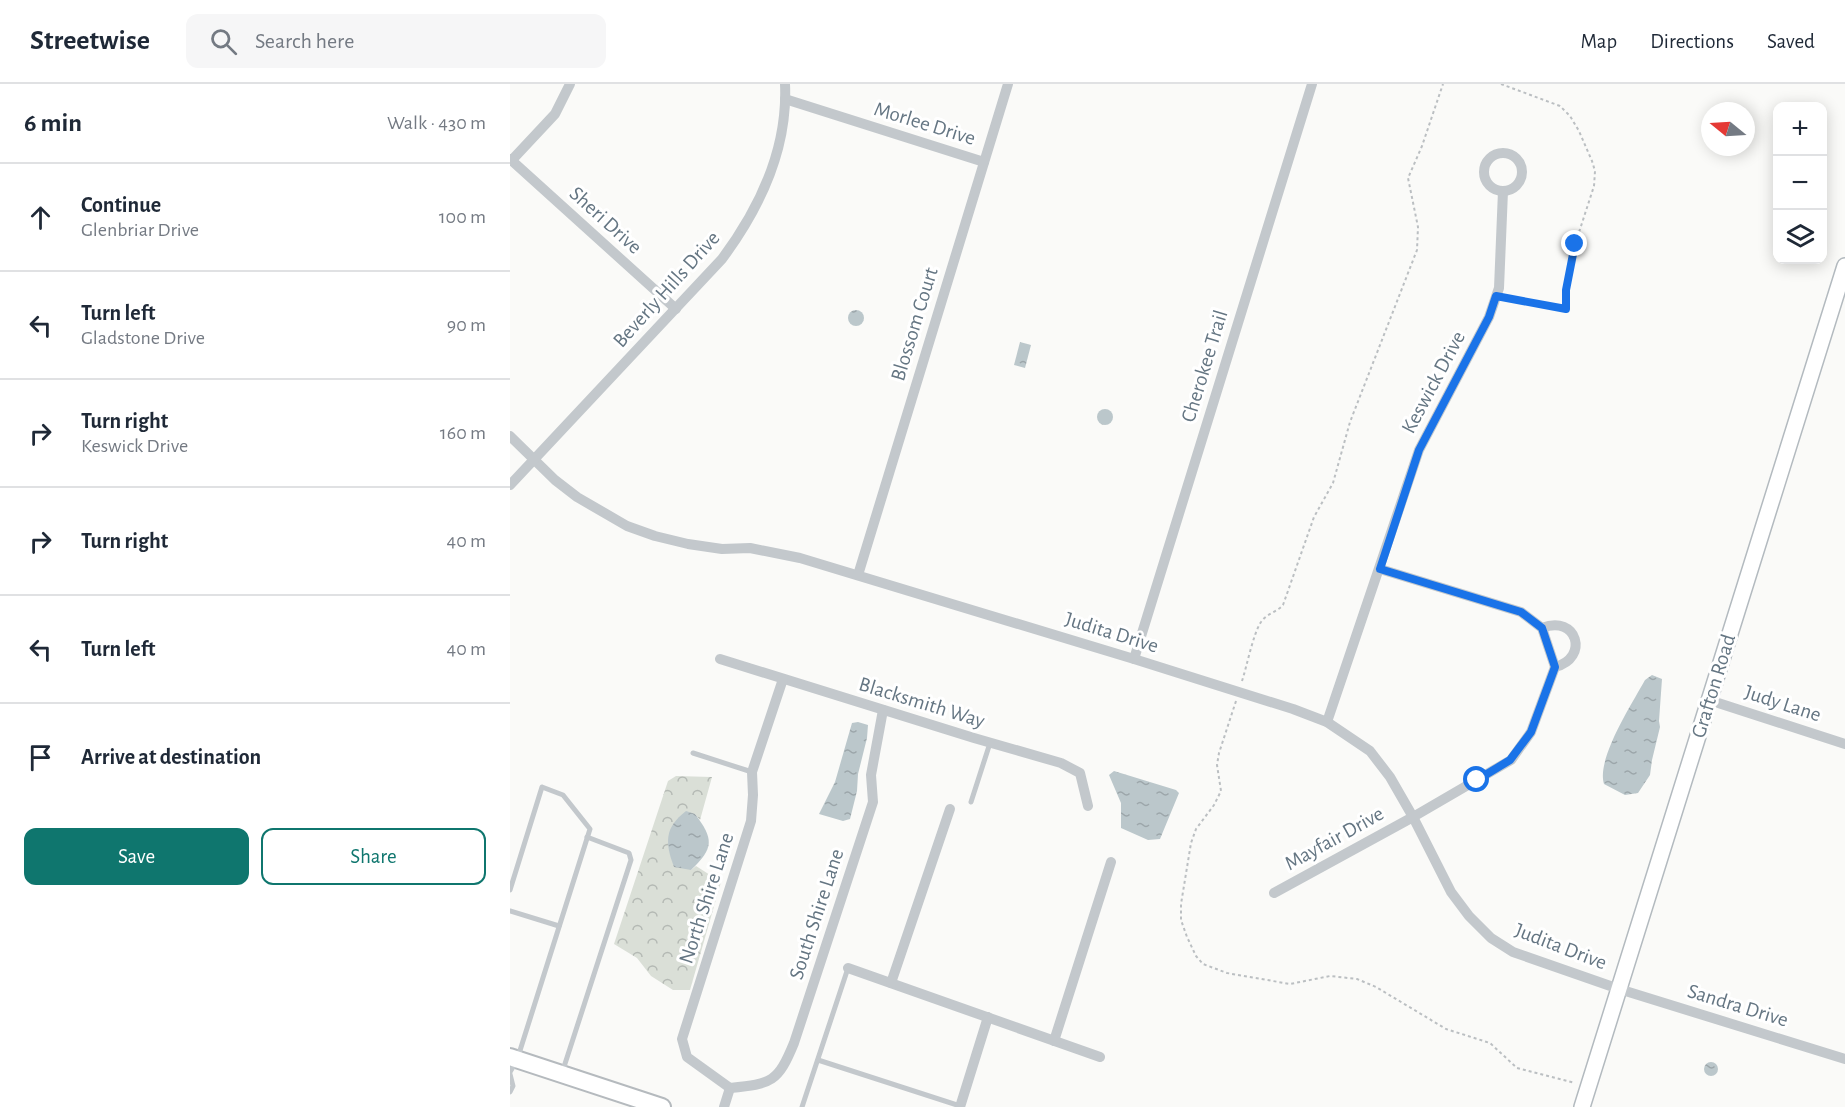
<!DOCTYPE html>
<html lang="en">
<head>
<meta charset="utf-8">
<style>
	body { margin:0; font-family:"Alegreya Sans",sans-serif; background:#f6f6f7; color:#1f2937 }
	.controls { position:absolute; right:18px; top:18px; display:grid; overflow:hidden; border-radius:12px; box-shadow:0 3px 15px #0003 }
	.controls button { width:54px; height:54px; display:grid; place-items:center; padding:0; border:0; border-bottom:2px solid #e0e1e3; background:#fff; color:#1f2937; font:30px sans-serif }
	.compass { position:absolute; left:1191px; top:18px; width:54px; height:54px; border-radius:50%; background:#fff; box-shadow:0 3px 15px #0003; rotate:288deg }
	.stop { position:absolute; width:18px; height:18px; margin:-14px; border:4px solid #1a73e8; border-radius:50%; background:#fff }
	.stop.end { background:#1a73e8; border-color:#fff; box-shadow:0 2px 6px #0008 }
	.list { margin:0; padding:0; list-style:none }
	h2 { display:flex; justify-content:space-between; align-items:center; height:78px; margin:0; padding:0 24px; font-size:26px }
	h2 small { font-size:20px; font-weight:400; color:#747a83 }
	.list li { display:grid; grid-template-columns:39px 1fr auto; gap:18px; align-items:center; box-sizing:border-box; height:108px; padding:0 24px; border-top:2px solid #e0e1e3 }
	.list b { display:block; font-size:22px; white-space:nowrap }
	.list p { margin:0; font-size:20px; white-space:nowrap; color:#747a83 }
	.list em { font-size:20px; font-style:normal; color:#747a83 }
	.actions { display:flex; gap:12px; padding:18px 24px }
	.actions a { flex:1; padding:14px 0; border:2px solid #0f766e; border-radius:12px; text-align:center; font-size:21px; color:#0f766e }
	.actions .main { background:#0f766e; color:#fff }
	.icon { flex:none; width:33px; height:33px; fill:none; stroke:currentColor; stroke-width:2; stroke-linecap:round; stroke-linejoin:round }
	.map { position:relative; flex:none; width:1335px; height:1023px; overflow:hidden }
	header { display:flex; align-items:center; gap:36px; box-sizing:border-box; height:84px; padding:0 30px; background:#fff; border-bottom:2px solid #e0e1e3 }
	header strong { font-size:28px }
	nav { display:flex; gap:33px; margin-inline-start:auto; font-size:21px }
	.search { width:420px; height:54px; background:#f6f6f7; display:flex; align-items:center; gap:15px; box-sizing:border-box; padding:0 21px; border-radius:12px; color:#747a83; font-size:22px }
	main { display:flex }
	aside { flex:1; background:#fff }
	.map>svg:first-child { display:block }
</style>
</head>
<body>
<header>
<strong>Streetwise</strong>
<div class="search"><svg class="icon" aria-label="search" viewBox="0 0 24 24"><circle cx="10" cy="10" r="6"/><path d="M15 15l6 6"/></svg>Search here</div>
<nav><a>Map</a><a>Directions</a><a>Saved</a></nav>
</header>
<main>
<aside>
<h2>6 min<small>Walk · 430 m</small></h2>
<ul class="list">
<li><svg class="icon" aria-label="ahead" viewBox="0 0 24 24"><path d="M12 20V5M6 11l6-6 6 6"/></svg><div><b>Continue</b><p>Glenbriar Drive</p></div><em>100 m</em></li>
<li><svg class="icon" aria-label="left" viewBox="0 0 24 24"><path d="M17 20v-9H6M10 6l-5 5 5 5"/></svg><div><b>Turn left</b><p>Gladstone Drive</p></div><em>90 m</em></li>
<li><svg class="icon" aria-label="right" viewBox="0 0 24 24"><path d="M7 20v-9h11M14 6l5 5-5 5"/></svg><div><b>Turn right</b><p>Keswick Drive</p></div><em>160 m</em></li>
<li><svg class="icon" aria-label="right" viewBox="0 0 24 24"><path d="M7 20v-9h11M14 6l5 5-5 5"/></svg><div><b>Turn right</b></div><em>40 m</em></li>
<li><svg class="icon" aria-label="left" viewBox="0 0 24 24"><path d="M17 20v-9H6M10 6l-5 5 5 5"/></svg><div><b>Turn left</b></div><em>40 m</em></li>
<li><svg class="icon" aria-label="arrive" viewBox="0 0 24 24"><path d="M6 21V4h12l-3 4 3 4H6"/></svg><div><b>Arrive at destination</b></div></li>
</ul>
<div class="actions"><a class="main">Save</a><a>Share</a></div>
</aside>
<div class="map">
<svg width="1335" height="1023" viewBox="0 0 1335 1023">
	<defs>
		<pattern id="forest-crowns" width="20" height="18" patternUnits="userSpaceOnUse" patternTransform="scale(1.5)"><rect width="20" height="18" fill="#dadfd7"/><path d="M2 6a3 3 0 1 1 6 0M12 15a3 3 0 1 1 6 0" fill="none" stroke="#b4b9b4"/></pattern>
		<pattern id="water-ripples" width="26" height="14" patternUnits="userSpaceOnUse" patternTransform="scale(1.5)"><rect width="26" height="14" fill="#bbc7cb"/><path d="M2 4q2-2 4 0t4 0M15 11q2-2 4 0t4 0" fill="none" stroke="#9ca6aa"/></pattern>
	</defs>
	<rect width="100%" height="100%" fill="#fafaf8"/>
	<path fill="url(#forest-crowns)" d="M 166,692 L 202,693 L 190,736 L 185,730 L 181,786 L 186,782 L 211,798 L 180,906 L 163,906 L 141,892 L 127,874 L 104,860 L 158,697 Z"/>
	<g fill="url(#water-ripples)">
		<circle cx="346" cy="234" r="8"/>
		<path d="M 510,258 L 521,261 L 515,284 L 504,281 Z"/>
		<circle cx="595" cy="333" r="8"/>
		<path d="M 1142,591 L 1152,595 L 1149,637 L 1150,643 L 1142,676 L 1140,691 L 1128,709 L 1115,711 L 1094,700 C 1086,675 1122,620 1135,596 Z"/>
		<path d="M 348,638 L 358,641 L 357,654 L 348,690 L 347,707 L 340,735 L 333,737 L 309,730 L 325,698 L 342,639 Z"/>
		<path d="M 604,687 L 666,706 L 669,709 L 650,755 L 638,756 L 611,744 L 611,719 L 599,691 Z"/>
		<path d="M 176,727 L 185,730 C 204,755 204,764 181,786 L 164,783 C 155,759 154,744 176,727 Z"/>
		<circle cx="1201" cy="985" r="7"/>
	</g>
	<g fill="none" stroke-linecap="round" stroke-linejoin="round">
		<defs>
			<path id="secondary" d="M 1072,1023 L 1335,182"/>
			<path id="primary" d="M 0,973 L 152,1023"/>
		</defs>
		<use href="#secondary" stroke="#b3babf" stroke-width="18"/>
		<use href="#primary" stroke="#b5babe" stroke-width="20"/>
		<g stroke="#bbbfc2" stroke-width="2" stroke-dasharray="3 3" stroke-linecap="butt">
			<path d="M 991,0 L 1050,22 L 1060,32 L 1069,47 L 1082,77 L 1085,87 L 1084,102 L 1061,173 L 1056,206 L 1056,225 L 998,215"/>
			<path d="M 732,597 C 737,582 743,550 751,538 C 756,530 767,528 773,521 L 804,433 L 823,399 L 840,338 L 907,166 L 908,143 L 898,94 L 912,62 L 933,0"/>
			<path d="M 726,617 L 709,669 L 707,681 L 711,707 L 704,721 L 686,745 L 681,759 L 671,820 L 671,836 L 677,853 L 686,872 L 693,880 L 717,889 L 780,900 L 820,892 L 847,895 L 866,903 L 936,945 L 980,959 L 1007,984 L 1065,999"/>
		</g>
		<g stroke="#c3c8cc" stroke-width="5">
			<path d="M 183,669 L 242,688"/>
			<path d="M 461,718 L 480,659"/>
			<path d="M 0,806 L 32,703 L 53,711 L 80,745 L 7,976 L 0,988"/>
			<path d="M 0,827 L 49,842"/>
			<path d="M 308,976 L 450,1022"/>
			<path d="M 52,989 L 121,776 L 119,769 L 77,753"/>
			<path d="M 0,990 L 3,1002 L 0,1008"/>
			<path d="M 292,1023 L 338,884"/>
		</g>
		<g stroke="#c3c8cc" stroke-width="10">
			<path d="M 275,15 L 474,78"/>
			<circle cx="993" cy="88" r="19"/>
			<path d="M 0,75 L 166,225"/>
			<path d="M 1,77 L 45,30 L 60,0"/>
			<path d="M 0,352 L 45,396 L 67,413 L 117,442 L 145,452 L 178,460 L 212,465 L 240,464 L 290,474 L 624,575 L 783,625 L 817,638 L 860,667 L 880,693 L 903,733 L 941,808 L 959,832 L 981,854 L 1003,868 L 1109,905 L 1335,975"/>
			<path d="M 0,401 L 212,175 C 250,124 278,65 275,0"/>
			<path d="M 348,491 L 498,0"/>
			<path d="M 1032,544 C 1067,530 1080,574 1045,583"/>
			<path d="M 210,575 L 464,654 L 551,679 L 570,689 L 578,722"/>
			<path d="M 624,575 L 802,0"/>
			<path d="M 1199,616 L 1335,660"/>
			<path d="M 817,638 L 909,366 L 979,233 L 989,204 L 993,107"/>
			<path d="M 764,809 L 903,733 L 1001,676 L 1021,648 L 1045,583 L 1032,544 L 1011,528 L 870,485"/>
			<path d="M 338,884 L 590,973"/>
			<path d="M 381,899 L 440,725"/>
			<path d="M 544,957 L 601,778"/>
			<path d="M 220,1004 C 262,1000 268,998 284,959 L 363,718 L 361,691 L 373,626"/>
			<path d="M 214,1023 L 220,1004 L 177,973 L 172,955 L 241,737 L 243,711 L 242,688 L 273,595"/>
			<path d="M 450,1023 L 478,933"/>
		</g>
		<use href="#secondary" stroke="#fff" stroke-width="15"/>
		<use href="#primary" stroke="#fff" stroke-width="16"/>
	</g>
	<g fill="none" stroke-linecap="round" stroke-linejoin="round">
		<path stroke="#1a73e8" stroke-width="8" d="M 967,696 L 1000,676 L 1021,648 L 1045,583 L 1032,544 L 1011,528 L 870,485 L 909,366 L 979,233 L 986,212 L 1056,225 L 1056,206 L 1065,160"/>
	</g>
	<g text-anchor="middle" stroke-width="6" stroke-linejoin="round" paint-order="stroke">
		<g font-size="21" fill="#657683" stroke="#fff">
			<text transform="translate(415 39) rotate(17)" y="7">Morlee Drive</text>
			<text transform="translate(96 136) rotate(42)" y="7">Sheri Drive</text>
			<text transform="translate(156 205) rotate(-48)" y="7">Beverly Hills Drive</text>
			<text transform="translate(404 240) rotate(-73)" y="7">Blossom Court</text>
			<text transform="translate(694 282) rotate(-73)" y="7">Cherokee Trail</text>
			<text transform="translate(923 298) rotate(-62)" y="7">Keswick Drive</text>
			<text transform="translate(602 548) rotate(17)" y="7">Judita Drive</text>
			<text transform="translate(1203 602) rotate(-73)" y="7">Grafton Road</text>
			<text transform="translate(412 618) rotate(17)" y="7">Blacksmith Way</text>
			<text transform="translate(1273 619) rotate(18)" y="7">Judy Lane</text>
			<text transform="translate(824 754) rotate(-29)" y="7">Mayfair Drive</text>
			<text transform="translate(196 814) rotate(-72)" y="7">North Shire Lane</text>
			<text transform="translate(306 830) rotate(-72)" y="7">South Shire Lane</text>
			<text transform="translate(1051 862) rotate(21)" y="7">Judita Drive</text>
			<text transform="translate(1228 921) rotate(17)" y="7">Sandra Drive</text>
		</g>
	</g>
</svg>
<div class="controls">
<button>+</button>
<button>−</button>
<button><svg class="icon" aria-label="layers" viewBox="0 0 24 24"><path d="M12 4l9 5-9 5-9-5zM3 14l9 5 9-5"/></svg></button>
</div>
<svg class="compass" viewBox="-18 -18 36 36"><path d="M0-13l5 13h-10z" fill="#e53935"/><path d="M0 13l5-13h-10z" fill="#747a83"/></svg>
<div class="stop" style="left:967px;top:696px"></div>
<div class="stop end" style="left:1065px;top:160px"></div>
</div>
</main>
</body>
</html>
